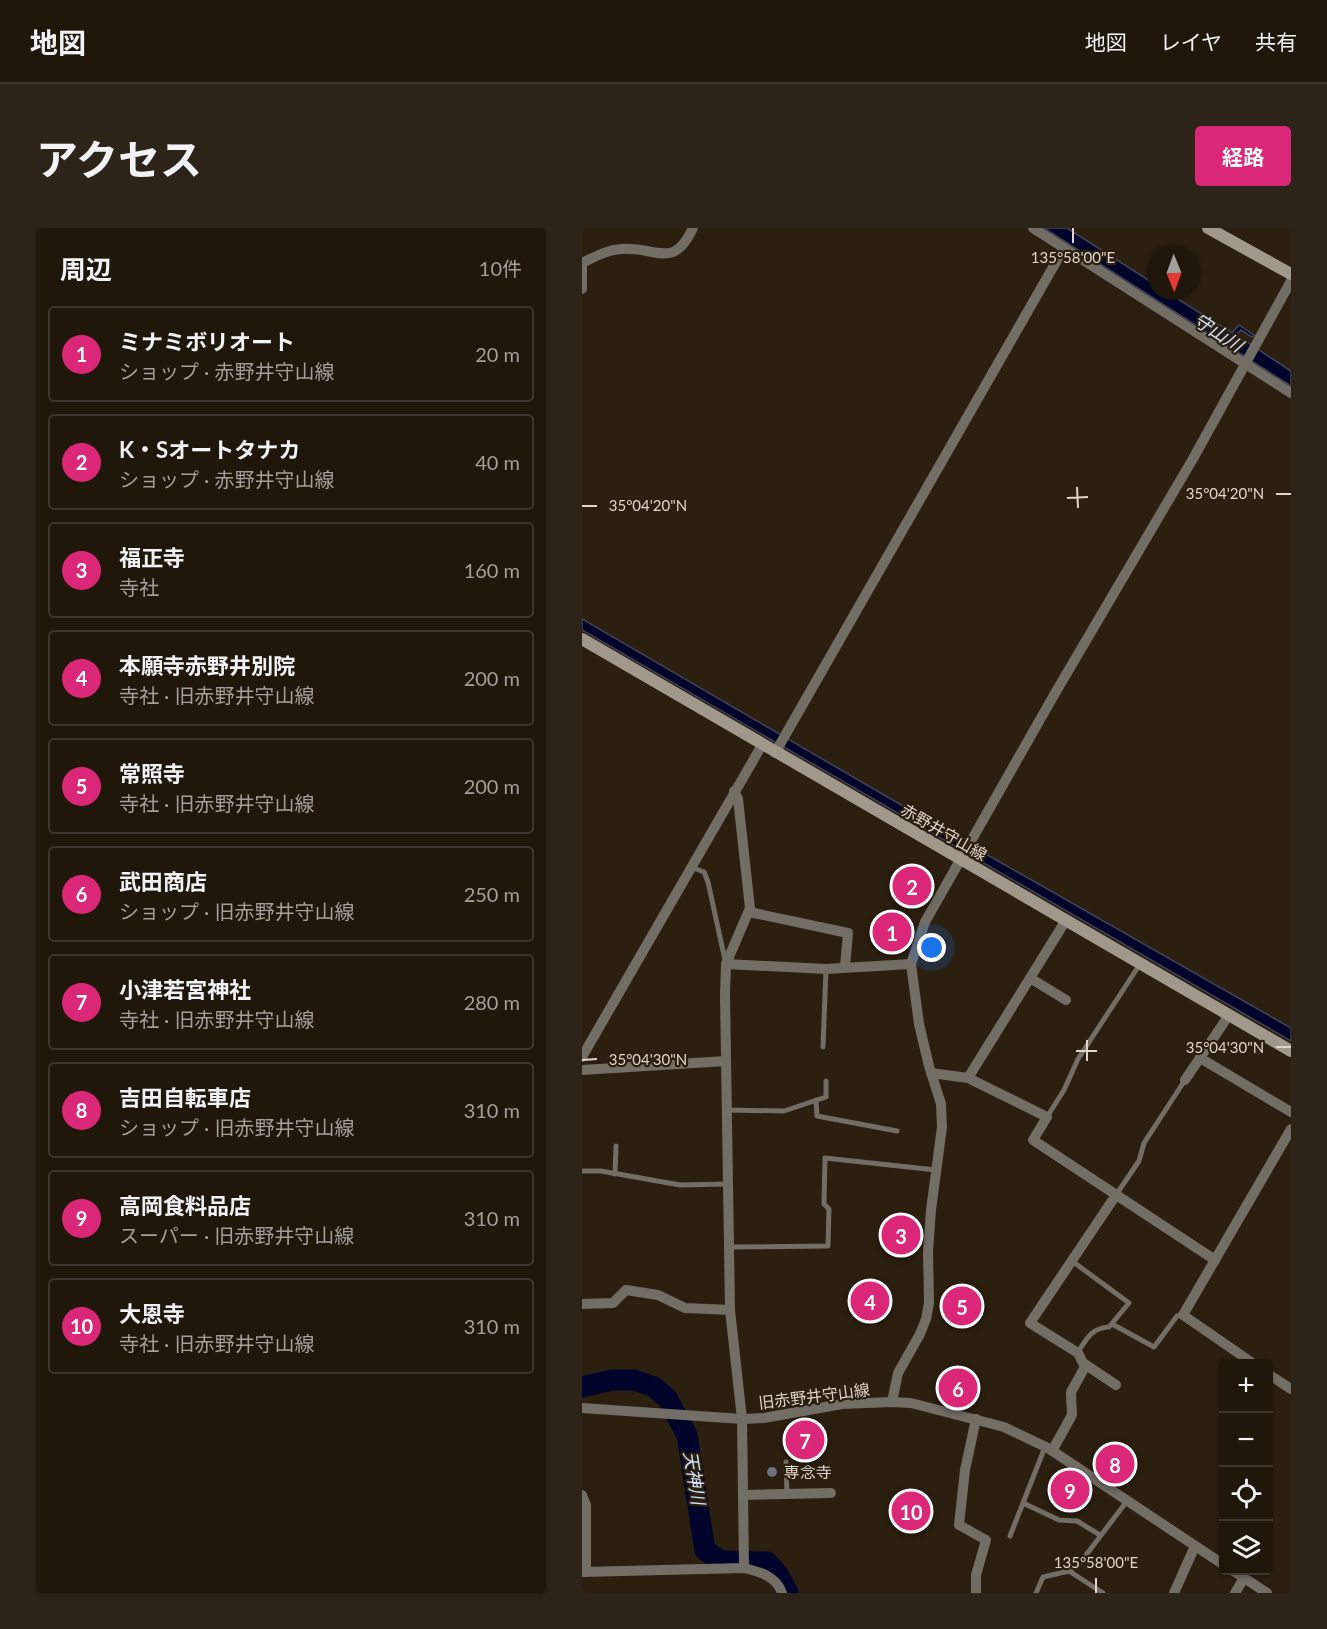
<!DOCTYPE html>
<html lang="ja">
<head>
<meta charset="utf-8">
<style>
	body { margin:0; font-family:Lato,"Noto Sans JP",sans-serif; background:#2d2419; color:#f1f3f6 }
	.controls { position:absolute; right:18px; bottom:18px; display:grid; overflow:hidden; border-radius:6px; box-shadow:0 2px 4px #0004 }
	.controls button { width:54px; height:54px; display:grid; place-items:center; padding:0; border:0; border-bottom:2px solid #3d362c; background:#20170b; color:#f1f3f6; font:30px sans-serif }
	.compass { position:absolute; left:565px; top:18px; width:54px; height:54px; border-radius:50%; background:#20170b; box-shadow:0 2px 4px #0004; rotate:179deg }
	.you { position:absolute; left:350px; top:720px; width:21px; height:21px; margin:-15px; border:4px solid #fff; border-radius:50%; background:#1a73e8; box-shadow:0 0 0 9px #1a73e833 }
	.badge { display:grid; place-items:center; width:39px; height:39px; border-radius:50%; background:#db2777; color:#fff; font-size:20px; font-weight:700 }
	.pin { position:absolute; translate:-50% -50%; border:3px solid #fff; box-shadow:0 2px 6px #0006 }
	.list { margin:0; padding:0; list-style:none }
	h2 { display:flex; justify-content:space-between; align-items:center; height:78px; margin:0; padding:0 24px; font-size:26px }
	h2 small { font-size:20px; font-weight:400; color:#a29f9d }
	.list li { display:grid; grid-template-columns:39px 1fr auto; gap:18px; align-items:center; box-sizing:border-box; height:96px; margin:0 12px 12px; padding:0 12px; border:2px solid #3d362c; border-radius:6px }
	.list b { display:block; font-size:22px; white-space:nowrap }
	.list p { margin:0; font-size:20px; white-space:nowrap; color:#a29f9d }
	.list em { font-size:20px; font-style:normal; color:#a29f9d }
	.icon { flex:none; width:33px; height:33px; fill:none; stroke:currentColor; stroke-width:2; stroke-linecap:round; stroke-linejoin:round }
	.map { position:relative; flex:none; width:709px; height:1365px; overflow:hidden; border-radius:6px }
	header { display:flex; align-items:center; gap:36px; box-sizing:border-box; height:84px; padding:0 30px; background:#20170b; border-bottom:2px solid #3d362c }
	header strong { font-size:28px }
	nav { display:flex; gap:33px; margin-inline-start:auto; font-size:21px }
	.intro { display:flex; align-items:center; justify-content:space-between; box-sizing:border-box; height:144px; padding:0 36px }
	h1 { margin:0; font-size:42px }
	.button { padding:15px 27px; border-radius:6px; background:#db2777; color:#fff; font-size:21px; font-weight:700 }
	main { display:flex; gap:36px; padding:0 36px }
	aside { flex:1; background:#20170b; border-radius:6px; box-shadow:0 2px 4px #0004 }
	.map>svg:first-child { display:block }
</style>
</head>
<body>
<header>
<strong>地図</strong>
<nav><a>地図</a><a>レイヤ</a><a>共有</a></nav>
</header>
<div class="intro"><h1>アクセス</h1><a class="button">経路</a></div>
<main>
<aside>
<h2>周辺<small>10件</small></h2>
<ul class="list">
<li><span class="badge">1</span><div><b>ミナミボリオート</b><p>ショップ · 赤野井守山線</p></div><em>20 m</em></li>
<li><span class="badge">2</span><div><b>K・Sオートタナカ</b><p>ショップ · 赤野井守山線</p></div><em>40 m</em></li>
<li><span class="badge">3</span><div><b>福正寺</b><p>寺社</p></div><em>160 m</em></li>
<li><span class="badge">4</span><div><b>本願寺赤野井別院</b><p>寺社 · 旧赤野井守山線</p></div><em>200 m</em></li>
<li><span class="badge">5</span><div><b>常照寺</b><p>寺社 · 旧赤野井守山線</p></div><em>200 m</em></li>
<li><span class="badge">6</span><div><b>武田商店</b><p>ショップ · 旧赤野井守山線</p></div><em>250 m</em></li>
<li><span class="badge">7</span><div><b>小津若宮神社</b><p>寺社 · 旧赤野井守山線</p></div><em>280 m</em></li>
<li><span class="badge">8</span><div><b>吉田自転車店</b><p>ショップ · 旧赤野井守山線</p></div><em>310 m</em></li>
<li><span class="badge">9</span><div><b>高岡食料品店</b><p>スーパー · 旧赤野井守山線</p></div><em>310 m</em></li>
<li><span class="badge">10</span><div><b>大恩寺</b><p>寺社 · 旧赤野井守山線</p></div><em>310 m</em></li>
</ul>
</aside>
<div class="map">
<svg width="709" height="1365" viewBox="0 0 709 1365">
	<rect width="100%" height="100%" fill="#2b1f0f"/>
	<g fill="#00042a" stroke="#43435b" stroke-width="1.5">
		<path d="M 462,0 L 485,0 L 574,57 L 574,63 L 583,63 L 650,105 L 657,97 L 672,107 L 670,109 L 659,102 L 654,107 L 709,143 L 709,158 Z"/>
		<path d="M 0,391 L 381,613 L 709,800 L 709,813 L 0,402 Z"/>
	</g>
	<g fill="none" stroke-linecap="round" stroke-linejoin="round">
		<path stroke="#00042a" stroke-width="21" d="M 0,1159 L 30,1152 L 53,1152 L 72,1159 L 85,1170 L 105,1207 L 123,1322 L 139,1333 L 185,1334 L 196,1346 L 206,1365"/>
		<g stroke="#726d65" stroke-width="5">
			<path d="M 109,639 L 122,644 L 126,654 L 143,732"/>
			<path d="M 241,819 L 244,741"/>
			<path d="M 234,872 L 235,888 L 315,903"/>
			<path d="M 145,882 L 202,883 L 244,869 L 244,853"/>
			<path d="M 465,889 L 482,862 L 496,831 L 558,736"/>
			<path d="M 0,943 L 19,943 L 98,957 L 145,956"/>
			<path d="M 33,946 L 34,918"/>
			<path d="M 534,967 L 557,933 L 562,915 L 603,852"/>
			<path d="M 148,1019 L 246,1018 L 247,981 L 242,976 L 243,930 L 354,942"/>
			<path d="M 490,1033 L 547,1075 L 527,1099 C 510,1100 505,1110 496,1124"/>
			<path d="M 530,1096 L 572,1119 L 595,1088 L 601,1087"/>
			<path d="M 204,1234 L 205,1266"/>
			<path d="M 441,1275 L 477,1292 L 495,1293 L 518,1307"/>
			<path d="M 428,1308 L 463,1219"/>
			<path d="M 487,1343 L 521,1365"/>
			<path d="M 454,1365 L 461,1349 L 487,1343 L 498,1335 L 545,1273"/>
		</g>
		<g stroke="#726d65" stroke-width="10">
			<path d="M 451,0 L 709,165"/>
			<path d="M 0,35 C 13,29 24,22 39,21 C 74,18 91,43 111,0"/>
			<path d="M 0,39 L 0,61"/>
			<path d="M 193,525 L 482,20"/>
			<path d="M 152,563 L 156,571 L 168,680 L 144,736 L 143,766 L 148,1082 L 160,1191 L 162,1340"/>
			<path d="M 167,684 L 266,705 L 263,739"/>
			<path d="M 144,736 L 244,741 L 329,736"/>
			<path d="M 448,750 L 484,772"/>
			<path d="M 0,829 L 180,517"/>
			<path d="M 618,830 L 709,884"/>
			<path d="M 0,842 L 144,833"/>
			<path d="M 349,845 L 386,850 L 465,889 L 451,912 L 633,1032"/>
			<path d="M 386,850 L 484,692"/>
			<path d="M 603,852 L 647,787"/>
			<path d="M 534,967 L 448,1095 L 496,1125 L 501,1135 L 534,1157"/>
			<path d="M 0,1076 L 31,1075 L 44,1062 L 76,1067 L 103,1080 L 148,1082"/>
			<path d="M 672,1136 L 601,1087 L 709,901"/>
			<path d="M 686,1146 L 709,1161"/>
			<path d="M 310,1174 L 316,1145 L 338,1106 L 344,1091 L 347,1075 L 346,1023 L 349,982 L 360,899 L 359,876 L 347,838 L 337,796 L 329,736 L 343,694 L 472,467 L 612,229 L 709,53"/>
			<path d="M 0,1180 L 160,1191 L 182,1190 L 260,1176 L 310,1174 L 329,1175 L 422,1199 L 466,1220 L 642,1337"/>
			<path d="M 470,1223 L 490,1187 L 489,1164 L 504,1137"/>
			<path d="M 0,1267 L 4,1277 L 4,1344"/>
			<path d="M 161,1267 L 249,1265"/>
			<path d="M 650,1342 L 685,1365"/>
			<path d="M 0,1344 L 162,1340 C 178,1344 194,1348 200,1365"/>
			<path d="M 394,1365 L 394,1347 L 404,1312 L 377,1297 L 383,1242 L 394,1191"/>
			<path d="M 592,1365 L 613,1318"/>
			<path d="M 653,1365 L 662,1350"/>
		</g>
		<g stroke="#a0998b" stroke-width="12">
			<path d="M 626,0 L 709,46"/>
			<path d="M 0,411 L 709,823"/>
		</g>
	</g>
	<path fill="none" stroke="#ded6cc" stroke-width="2" d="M 491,0 L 491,15M 495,259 L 496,280M 694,266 L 709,266M 485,270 L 506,269M 0,278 L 15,278M 505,812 L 505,833M 694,819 L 709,819M 494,823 L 515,823M 0,832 L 15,831M 514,1350 L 514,1365"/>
	<circle fill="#6b7280" stroke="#2b1f0f" stroke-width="2" cx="190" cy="1244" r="6"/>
	<g text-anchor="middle" stroke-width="4.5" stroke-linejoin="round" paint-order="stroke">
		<g font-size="16" fill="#ded6cc" stroke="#2b1f0f">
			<text transform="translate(362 604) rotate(30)" y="6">赤野井守山線</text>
			<text transform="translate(232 1168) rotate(-7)" y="6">旧赤野井守山線</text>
		</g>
		<g font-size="16" fill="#ded6cc" stroke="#2b1f0f" text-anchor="start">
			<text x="202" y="1250">専念寺</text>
		</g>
		<g font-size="18" font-style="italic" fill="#d1e1fe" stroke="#2b1f0f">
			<text transform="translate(636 105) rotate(33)" y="6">守山川</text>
			<text transform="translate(112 1250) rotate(81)" y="6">天神川</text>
		</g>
	</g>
	<g font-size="15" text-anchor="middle" fill="#ded6cc" stroke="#2b1f0f" stroke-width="4.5" stroke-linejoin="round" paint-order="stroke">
		<text x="491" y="35">135°58'00"E</text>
		<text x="643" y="271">35°04'20"N</text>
		<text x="66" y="283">35°04'20"N</text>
		<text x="643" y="825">35°04'30"N</text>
		<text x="66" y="837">35°04'30"N</text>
		<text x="514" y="1340">135°58'00"E</text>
	</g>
</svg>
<div class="controls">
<button>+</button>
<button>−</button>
<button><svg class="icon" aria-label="locate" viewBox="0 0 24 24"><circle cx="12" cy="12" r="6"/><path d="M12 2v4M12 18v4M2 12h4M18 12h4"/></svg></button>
<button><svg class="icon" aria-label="layers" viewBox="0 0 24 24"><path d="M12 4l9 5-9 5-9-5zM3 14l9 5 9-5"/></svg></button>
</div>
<svg class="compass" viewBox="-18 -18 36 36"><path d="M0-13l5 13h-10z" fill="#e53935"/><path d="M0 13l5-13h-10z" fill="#a29f9d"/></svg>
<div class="you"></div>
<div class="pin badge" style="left:310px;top:704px">1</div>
<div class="pin badge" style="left:330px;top:658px">2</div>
<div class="pin badge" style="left:319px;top:1007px">3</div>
<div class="pin badge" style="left:288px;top:1073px">4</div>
<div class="pin badge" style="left:380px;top:1078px">5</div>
<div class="pin badge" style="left:376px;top:1160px">6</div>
<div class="pin badge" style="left:223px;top:1212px">7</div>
<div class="pin badge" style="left:533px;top:1236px">8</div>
<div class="pin badge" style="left:488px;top:1262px">9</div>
<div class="pin badge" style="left:329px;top:1283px">10</div>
</div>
</main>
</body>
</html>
